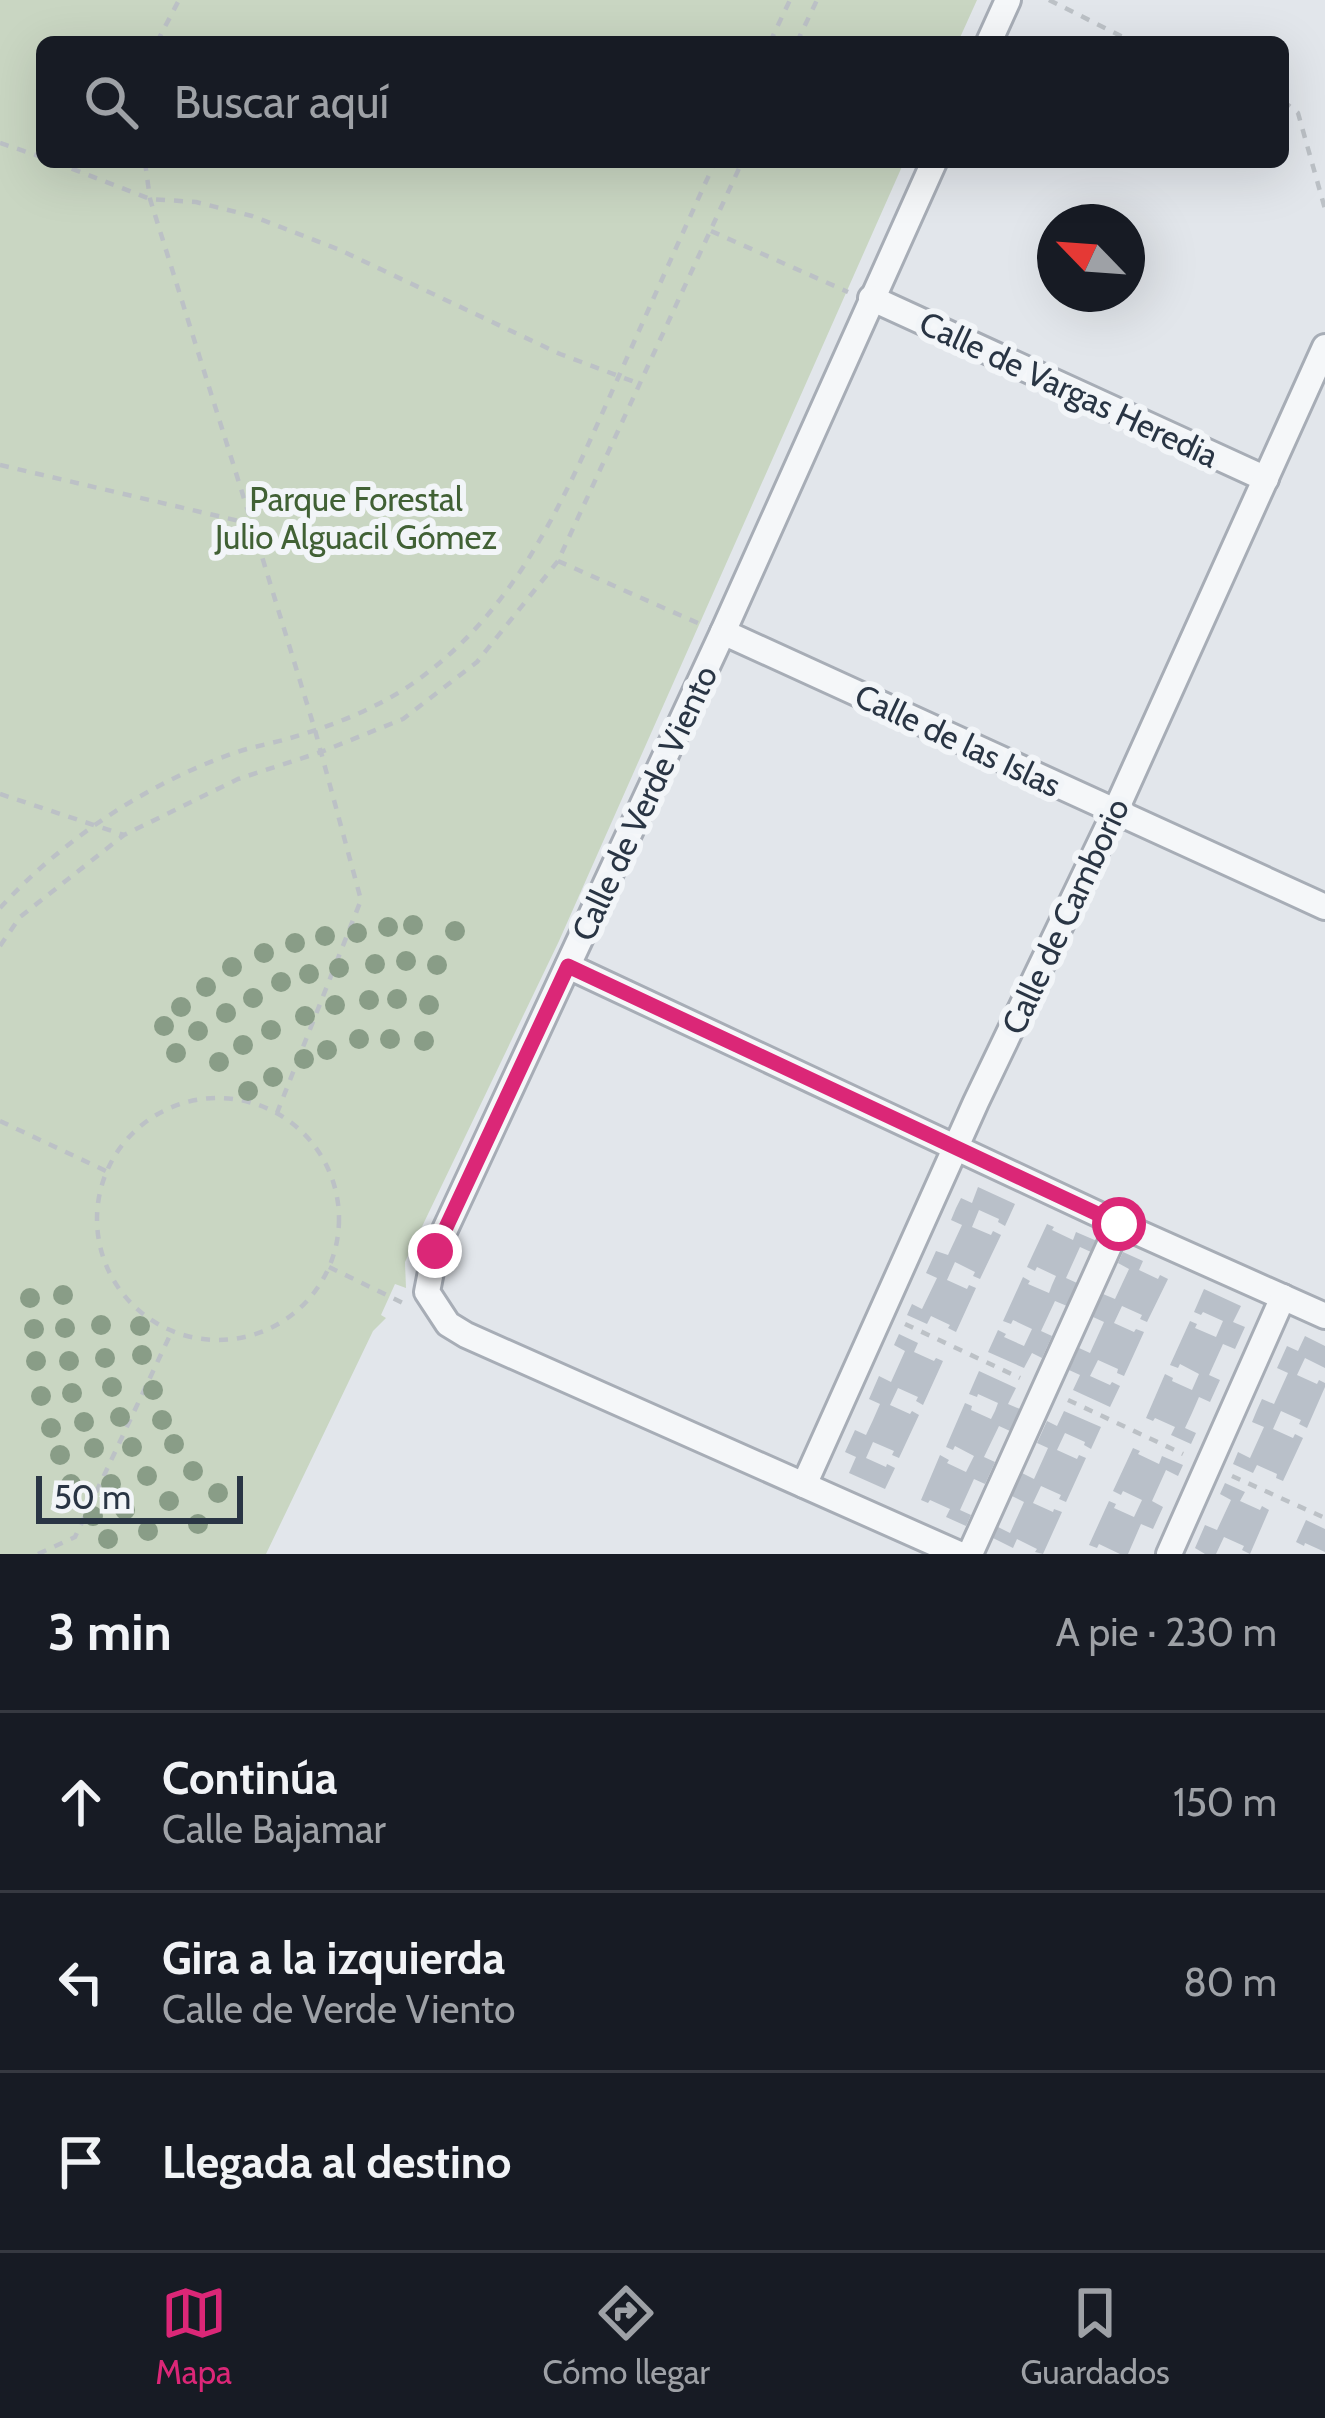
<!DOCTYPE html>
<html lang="es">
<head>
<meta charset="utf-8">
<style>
	body { margin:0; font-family:Cabin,sans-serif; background:#242831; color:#f1f3f6 }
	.compass { position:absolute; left:1037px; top:204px; width:108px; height:108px; border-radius:50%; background:#171b24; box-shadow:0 12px 48px #0002; rotate:295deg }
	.scale { position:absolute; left:36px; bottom:30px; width:207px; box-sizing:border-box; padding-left:12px; border:6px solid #293544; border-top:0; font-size:33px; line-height:42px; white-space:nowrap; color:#293544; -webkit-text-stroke:9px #f2f5f8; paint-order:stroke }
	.stop { position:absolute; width:36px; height:36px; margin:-27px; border:9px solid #db2777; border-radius:50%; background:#fff }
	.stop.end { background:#db2777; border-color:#fff; box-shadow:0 3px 12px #0008 }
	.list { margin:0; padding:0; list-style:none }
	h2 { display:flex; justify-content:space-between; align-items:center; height:156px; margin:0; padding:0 48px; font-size:51px }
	h2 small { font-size:39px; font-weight:400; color:#9ea1a6 }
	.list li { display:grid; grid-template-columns:78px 1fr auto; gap:36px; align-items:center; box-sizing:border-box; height:180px; padding:0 48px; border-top:3px solid #363941 }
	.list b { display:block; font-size:45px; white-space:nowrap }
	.list p { margin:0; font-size:39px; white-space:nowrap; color:#9ea1a6 }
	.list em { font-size:39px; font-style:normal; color:#9ea1a6 }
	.icon { flex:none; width:66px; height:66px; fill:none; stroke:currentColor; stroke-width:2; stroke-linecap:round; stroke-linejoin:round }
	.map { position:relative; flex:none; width:1325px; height:1554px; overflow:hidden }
	.search { position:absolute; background:#171b24; box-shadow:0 12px 48px #0002; left:36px; right:36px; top:36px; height:132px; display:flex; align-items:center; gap:30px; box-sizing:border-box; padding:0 42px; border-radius:18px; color:#9ea1a6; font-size:45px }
	.sheet { height:696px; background:#171b24 }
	nav { display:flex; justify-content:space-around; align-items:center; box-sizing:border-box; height:168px; border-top:3px solid #363941; background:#171b24; font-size:33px; color:#9ea1a6 }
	nav a { display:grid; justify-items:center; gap:6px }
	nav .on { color:#db2777 }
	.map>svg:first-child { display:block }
</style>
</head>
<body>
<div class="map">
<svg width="1325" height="1554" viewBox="0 0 1325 1554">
	<rect width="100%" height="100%" fill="#e2e6eb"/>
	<path fill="#c9d6c2" d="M 0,0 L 977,0 L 958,42 L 42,42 L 42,162 L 904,162 L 559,941 L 405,1262 L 406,1288 L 395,1284 L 381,1315 L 386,1318 L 373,1331 L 266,1554 L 0,1554 Z"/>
	<g fill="#b9c0c9">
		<path d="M 978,1187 L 1015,1204 L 1005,1226 L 998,1222 L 999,1219 L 979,1210 L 972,1227 L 991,1235 L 993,1231 L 1001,1235 L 980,1279 L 973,1276 L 975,1272 L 955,1262 L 947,1280 L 967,1289 L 969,1285 L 976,1288 L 956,1332 L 948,1328 L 950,1325 L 931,1316 L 927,1324 L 907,1315 L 912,1304 L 922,1309 L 937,1278 L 926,1273 L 936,1251 L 948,1255 L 962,1225 L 951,1220 L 956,1208 L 961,1198 L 972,1203 Z"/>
		<path d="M 1047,1224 L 1054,1227 L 1052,1230 L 1073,1240 L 1076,1232 L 1097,1241 L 1091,1252 L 1080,1247 L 1066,1278 L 1077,1283 L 1067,1306 L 1055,1301 L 1041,1331 L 1052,1336 L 1042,1358 L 1032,1353 L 1024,1368 L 988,1352 L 998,1330 L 1006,1334 L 1004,1337 L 1024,1346 L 1032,1329 L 1013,1320 L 1011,1324 L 1003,1321 L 1023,1277 L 1030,1281 L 1028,1284 L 1049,1293 L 1052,1285 L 1056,1276 L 1037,1267 L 1035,1271 L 1027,1267 Z"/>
		<path d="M 1123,1252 L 1143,1261 L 1139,1270 L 1158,1279 L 1160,1275 L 1168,1279 L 1147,1322 L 1140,1319 L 1142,1315 L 1122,1306 L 1114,1323 L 1134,1332 L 1136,1329 L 1144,1332 L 1124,1376 L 1117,1373 L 1118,1369 L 1098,1360 L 1090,1376 L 1110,1385 L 1112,1382 L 1120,1386 L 1110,1407 L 1073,1390 L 1080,1375 L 1069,1370 L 1079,1348 L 1090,1353 L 1104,1322 L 1093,1317 L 1103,1294 L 1115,1299 L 1129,1269 L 1118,1263 Z"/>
		<path d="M 1204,1289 L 1241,1306 L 1233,1322 L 1245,1327 L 1235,1349 L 1223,1344 L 1209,1375 L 1220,1380 L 1210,1402 L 1199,1397 L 1192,1413 L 1185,1428 L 1196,1433 L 1191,1444 L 1171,1435 L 1175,1427 L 1155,1418 L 1153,1421 L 1146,1418 L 1165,1374 L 1173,1378 L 1172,1381 L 1192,1390 L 1199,1374 L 1180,1364 L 1178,1368 L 1170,1365 L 1190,1321 L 1197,1324 L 1195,1328 L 1216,1337 L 1223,1321 L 1203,1312 L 1201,1315 L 1194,1312 Z"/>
		<path d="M 899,1334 L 918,1343 L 914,1352 L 934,1361 L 936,1358 L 943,1361 L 923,1405 L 916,1401 L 918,1397 L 898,1388 L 890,1405 L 910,1414 L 912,1411 L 919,1415 L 899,1458 L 892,1455 L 894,1451 L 873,1442 L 866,1458 L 886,1467 L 887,1464 L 895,1468 L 885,1489 L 849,1473 L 856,1457 L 845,1452 L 855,1430 L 866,1435 L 873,1420 L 880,1404 L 869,1399 L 879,1376 L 891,1382 L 905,1351 L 894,1345 Z"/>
		<path d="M 1305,1336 L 1325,1346 L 1325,1368 L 1305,1358 L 1297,1375 L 1317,1384 L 1319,1380 L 1325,1383 L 1325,1387 L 1307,1428 L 1299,1424 L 1301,1420 L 1281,1411 L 1273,1429 L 1293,1438 L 1295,1434 L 1303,1438 L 1283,1481 L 1276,1478 L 1277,1474 L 1257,1465 L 1253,1473 L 1233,1464 L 1238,1452 L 1250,1458 L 1264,1427 L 1252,1422 L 1257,1410 L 1262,1399 L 1274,1404 L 1288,1373 L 1277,1368 L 1287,1346 L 1298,1351 Z"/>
		<path d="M 979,1371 L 1016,1388 L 1008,1404 L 1020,1409 L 1010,1431 L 999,1426 L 984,1457 L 995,1462 L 985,1484 L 974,1479 L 960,1510 L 971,1515 L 966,1526 L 946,1517 L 950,1509 L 930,1500 L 928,1503 L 921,1500 L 940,1455 L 949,1460 L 947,1463 L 966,1472 L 974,1456 L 955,1446 L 953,1450 L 946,1447 L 965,1403 L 972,1406 L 971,1410 L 991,1419 L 995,1411 L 998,1403 L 978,1394 L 977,1397 L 969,1394 Z"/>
		<path d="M 1064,1411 L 1101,1427 L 1091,1449 L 1084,1445 L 1085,1442 L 1065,1433 L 1057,1450 L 1077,1459 L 1079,1455 L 1086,1458 L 1066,1502 L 1059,1499 L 1061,1495 L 1041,1486 L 1033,1503 L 1053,1512 L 1054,1509 L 1062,1512 L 1043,1554 L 1035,1552 L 1037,1549 L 1017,1539 L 1013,1548 L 993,1538 L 998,1527 L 1010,1533 L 1024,1502 L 1012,1496 L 1017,1484 L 1022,1473 L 1034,1479 L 1048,1448 L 1037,1443 L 1047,1421 L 1057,1426 Z"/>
		<path d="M 1133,1448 L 1140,1451 L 1138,1454 L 1159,1464 L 1162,1456 L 1183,1465 L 1178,1476 L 1166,1470 L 1152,1501 L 1163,1507 L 1153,1529 L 1141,1524 L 1128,1554 L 1120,1554 L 1099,1544 L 1097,1548 L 1089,1545 L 1109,1501 L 1116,1504 L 1114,1508 L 1134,1517 L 1142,1500 L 1123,1491 L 1121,1495 L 1113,1491 Z"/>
		<path d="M 1225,1483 L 1245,1492 L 1240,1501 L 1260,1510 L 1262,1506 L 1269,1510 L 1250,1554 L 1242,1550 L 1244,1546 L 1224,1537 L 1216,1554 L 1205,1554 L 1195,1548 L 1205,1525 L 1217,1530 L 1231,1500 L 1220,1494 Z"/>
		<path d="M 1306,1520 L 1325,1529 L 1325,1552 L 1305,1543 L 1304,1546 L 1296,1542 Z"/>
	</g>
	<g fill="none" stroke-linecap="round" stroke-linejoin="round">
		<defs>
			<g id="minor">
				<path d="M 989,42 L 1008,0"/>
				<path d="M 934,162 L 723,632 L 435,1251 L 427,1292 L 448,1324 L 466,1335 L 959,1554"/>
				<path d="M 871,298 L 1266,479"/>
				<path d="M 723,632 L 1325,907"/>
				<path d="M 568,966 L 1119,1224 L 1325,1316"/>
				<path d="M 804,1485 L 976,1102 L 1115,812 L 1325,347"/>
				<path d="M 970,1554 L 1119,1224"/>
				<path d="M 1169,1554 L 1283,1297"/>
			</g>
		</defs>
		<use href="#minor" stroke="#a7adb6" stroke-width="30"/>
		<g stroke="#bcc1c6" stroke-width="4.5" stroke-dasharray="9 9" stroke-linecap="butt">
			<path d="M 1049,0 L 1133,42"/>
			<path d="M 157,42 L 179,0"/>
			<path d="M 770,42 L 790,0"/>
			<path d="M 797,42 L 817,0"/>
			<path d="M 1283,101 L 1298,113 L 1325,209"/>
			<path d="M 0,143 L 42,157"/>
			<path d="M 55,162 L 150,199 L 196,202 L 252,216 L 340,250 L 560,354 L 640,384"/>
			<path d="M 145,162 L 150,199 L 252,524 L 315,730 L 361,900 L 277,1113"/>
			<path d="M 711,231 L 848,292"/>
			<path d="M 0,465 L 252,524"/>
			<path d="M 558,561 L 700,624"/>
			<path d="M 0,794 L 124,835"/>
			<path d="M 0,908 C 62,840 146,784 234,753 C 251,747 269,744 287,739 C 329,727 376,709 412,684 C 520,609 566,494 618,378 C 650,306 682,234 715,162"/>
			<path d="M 0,946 L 20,917 L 124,835 L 238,779 L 321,752 L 403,719 L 477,662 L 558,561 L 742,162"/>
			<circle cx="218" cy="1219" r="121"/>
			<path d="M 0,1121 L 106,1171"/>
			<path d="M 329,1267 L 405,1304"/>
			<path d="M 905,1324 L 1020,1378"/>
			<path d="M 1068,1400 L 1183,1454"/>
			<path d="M 1232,1476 L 1325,1518"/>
			<path d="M 38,1554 L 75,1537 L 172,1331"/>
		</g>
		<use href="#minor" stroke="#f5f7f9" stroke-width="24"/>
	</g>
	<g fill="#899d87">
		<circle cx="413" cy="925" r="10"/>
		<circle cx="388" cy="927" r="10"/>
		<circle cx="455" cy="931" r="10"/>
		<circle cx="357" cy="933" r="10"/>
		<circle cx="325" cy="936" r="10"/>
		<circle cx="295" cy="943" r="10"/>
		<circle cx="264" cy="953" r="10"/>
		<circle cx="406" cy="961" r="10"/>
		<circle cx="375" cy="964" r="10"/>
		<circle cx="437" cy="965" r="10"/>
		<circle cx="232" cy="967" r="10"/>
		<circle cx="339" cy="968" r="10"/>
		<circle cx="309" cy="974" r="10"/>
		<circle cx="281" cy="982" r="10"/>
		<circle cx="206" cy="987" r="10"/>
		<circle cx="253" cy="998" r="10"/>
		<circle cx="397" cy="999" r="10"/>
		<circle cx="369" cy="1000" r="10"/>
		<circle cx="335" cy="1005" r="10"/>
		<circle cx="429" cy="1005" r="10"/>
		<circle cx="181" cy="1007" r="10"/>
		<circle cx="226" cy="1013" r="10"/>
		<circle cx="305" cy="1016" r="10"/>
		<circle cx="164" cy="1026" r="10"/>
		<circle cx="271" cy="1030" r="10"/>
		<circle cx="198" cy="1031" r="10"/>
		<circle cx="359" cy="1039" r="10"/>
		<circle cx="390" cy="1039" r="10"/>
		<circle cx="424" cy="1041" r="10"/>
		<circle cx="243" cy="1045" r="10"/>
		<circle cx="327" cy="1050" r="10"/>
		<circle cx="176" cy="1053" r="10"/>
		<circle cx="304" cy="1059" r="10"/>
		<circle cx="219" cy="1062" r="10"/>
		<circle cx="273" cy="1077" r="10"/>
		<circle cx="248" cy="1091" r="10"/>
		<circle cx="63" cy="1295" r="10"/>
		<circle cx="30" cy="1298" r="10"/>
		<circle cx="101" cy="1325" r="10"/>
		<circle cx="140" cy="1326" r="10"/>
		<circle cx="65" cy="1328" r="10"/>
		<circle cx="34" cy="1329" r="10"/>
		<circle cx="142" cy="1355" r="10"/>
		<circle cx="105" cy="1358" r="10"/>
		<circle cx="36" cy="1361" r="10"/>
		<circle cx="69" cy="1361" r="10"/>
		<circle cx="112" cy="1387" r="10"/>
		<circle cx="153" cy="1390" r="10"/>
		<circle cx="72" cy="1393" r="10"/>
		<circle cx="41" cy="1396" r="10"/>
		<circle cx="120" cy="1417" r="10"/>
		<circle cx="162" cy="1420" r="10"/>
		<circle cx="84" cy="1422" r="10"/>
		<circle cx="51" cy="1428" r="10"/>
		<circle cx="174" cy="1444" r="10"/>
		<circle cx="132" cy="1447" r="10"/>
		<circle cx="94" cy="1448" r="10"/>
		<circle cx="60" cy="1455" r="10"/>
		<circle cx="193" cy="1471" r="10"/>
		<circle cx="147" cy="1476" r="10"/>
		<circle cx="71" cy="1484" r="10"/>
		<circle cx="111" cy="1484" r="10"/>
		<circle cx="218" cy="1493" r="10"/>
		<circle cx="169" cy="1501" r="10"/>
		<circle cx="125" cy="1510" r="10"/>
		<circle cx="93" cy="1516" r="10"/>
		<circle cx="198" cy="1524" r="10"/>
		<circle cx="148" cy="1531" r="10"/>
		<circle cx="108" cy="1539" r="10"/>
	</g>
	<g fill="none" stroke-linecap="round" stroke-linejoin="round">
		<path stroke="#db2777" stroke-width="15" d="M 435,1251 L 568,966 L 1119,1224"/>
	</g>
	<g text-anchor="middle" stroke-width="12" stroke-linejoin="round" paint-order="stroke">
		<g font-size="33" fill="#293544" stroke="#f2f5f8">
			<text transform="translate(1069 389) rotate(25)" y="12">Calle de Vargas Heredia</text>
			<text transform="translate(958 740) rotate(25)" y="12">Calle de las Islas</text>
			<text transform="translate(644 803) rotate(-65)" y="12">Calle de Verde Viento</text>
			<text transform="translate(1065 916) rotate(-65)" y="12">Calle de Camborio</text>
		</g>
		<g font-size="33" fill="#416135" stroke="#f2f5f8">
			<text x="356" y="511">Parque Forestal<tspan x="356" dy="38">Julio Alguacil Gómez</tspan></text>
		</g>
	</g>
</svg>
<svg class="compass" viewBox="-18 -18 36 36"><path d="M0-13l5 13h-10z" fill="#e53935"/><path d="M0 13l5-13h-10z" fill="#9ea1a6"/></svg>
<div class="scale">50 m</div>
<div class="stop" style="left:1119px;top:1224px"></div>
<div class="stop end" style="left:435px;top:1251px"></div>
<div class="search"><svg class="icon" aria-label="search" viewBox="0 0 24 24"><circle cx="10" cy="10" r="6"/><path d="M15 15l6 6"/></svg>Buscar aquí</div>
</div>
<section class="sheet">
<h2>3 min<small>A pie · 230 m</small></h2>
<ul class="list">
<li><svg class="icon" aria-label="ahead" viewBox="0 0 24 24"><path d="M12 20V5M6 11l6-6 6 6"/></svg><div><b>Continúa</b><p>Calle Bajamar</p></div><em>150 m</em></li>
<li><svg class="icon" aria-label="left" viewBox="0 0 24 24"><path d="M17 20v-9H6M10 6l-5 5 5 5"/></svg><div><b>Gira a la izquierda</b><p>Calle de Verde Viento</p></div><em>80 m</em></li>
<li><svg class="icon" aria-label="arrive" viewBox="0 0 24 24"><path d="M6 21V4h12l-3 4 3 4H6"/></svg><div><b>Llegada al destino</b></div></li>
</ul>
</section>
<nav>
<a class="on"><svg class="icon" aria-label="map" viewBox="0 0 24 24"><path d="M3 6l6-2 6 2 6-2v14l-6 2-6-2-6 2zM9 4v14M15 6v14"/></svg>Mapa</a>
<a><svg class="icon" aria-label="directions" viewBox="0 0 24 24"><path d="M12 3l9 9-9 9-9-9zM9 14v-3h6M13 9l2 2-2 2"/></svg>Cómo llegar</a>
<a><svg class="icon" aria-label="saved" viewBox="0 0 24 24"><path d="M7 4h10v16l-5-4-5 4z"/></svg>Guardados</a>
</nav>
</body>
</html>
